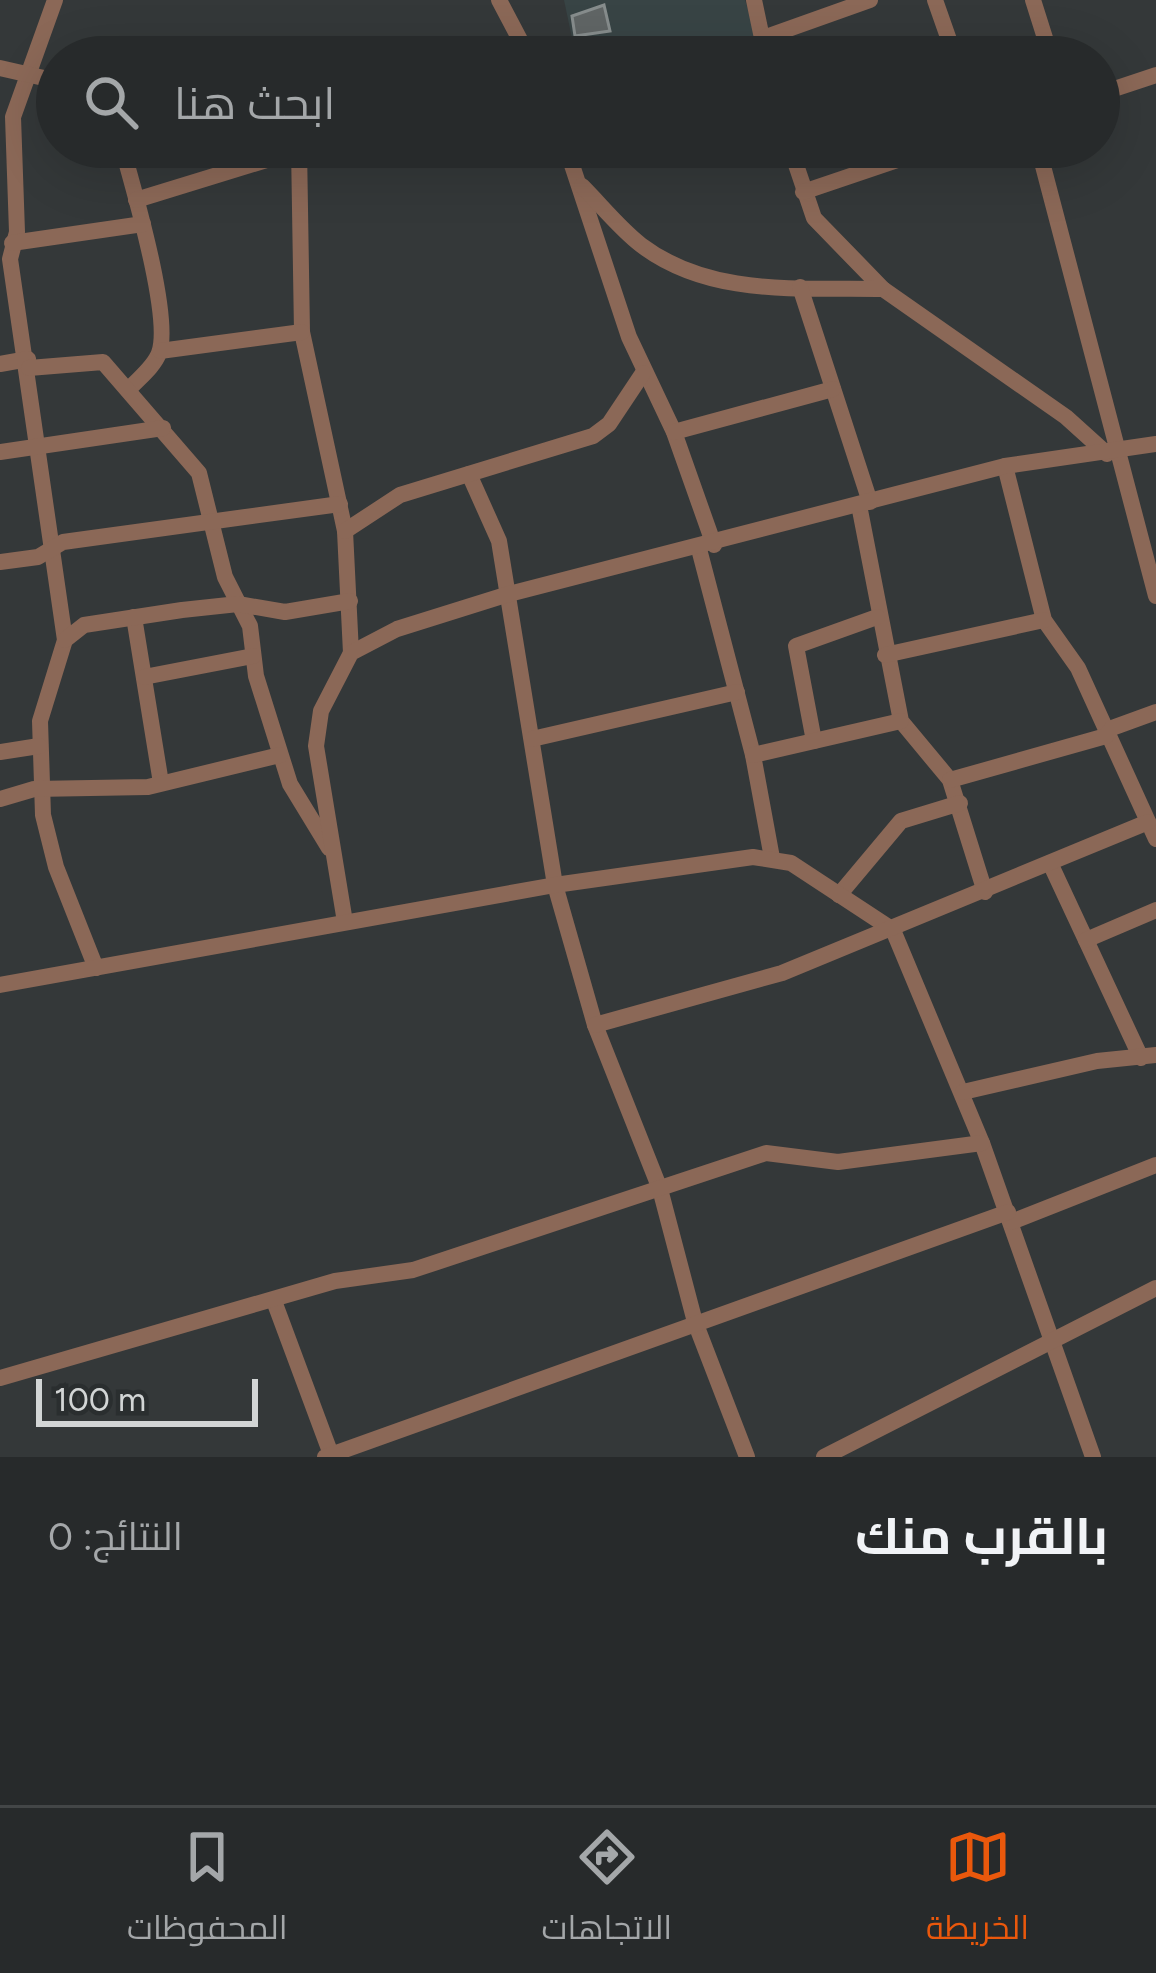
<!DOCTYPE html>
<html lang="ar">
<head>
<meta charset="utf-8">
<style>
	body { margin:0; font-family:Figtree,Cairo,sans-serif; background:#2f3233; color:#f1f3f6; direction:rtl }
	.scale { position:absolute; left:36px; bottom:30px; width:222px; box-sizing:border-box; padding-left:12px; border:6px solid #d2d5d5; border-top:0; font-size:33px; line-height:42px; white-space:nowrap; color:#d2d5d5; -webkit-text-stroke:9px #2a2e2f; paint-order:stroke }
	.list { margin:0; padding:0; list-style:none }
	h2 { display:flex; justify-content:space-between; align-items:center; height:156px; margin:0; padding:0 48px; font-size:51px }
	h2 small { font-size:39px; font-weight:400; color:#a4a7a9 }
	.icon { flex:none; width:66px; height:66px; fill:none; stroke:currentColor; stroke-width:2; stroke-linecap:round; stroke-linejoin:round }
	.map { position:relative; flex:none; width:1156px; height:1457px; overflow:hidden; direction:ltr }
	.search { position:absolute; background:#272a2b; box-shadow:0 12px 48px #0002; left:36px; right:36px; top:36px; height:132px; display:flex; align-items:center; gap:30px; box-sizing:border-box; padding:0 42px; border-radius:66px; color:#a4a7a9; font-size:45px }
	.sheet { height:348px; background:#272a2b }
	nav { display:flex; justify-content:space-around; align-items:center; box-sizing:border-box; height:168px; border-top:3px solid #434647; background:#272a2b; font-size:33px; color:#a4a7a9 }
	nav a { display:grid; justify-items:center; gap:6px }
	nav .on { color:#ea580c }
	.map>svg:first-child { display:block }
</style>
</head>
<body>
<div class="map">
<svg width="1156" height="1457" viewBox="0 0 1156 1457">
	<rect width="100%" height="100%" fill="#343839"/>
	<path fill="#384445" d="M 564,0 L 745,0 L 757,37 L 754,42 L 701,57 L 576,57 Z"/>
	<path fill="#606565" stroke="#878d8d" stroke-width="3" d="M 604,5 L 610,31 L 575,36 L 572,16 Z"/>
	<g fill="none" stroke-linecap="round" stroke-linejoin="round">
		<g stroke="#8b6857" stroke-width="16">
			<path d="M 55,0 L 13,117 L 17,232 L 10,259 L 65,640 L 40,721 L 43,815 L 56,867 L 96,968"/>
			<path d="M 499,0 L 529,57"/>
			<path d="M 754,0 L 766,57"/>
			<path d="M 935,0 L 955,57"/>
			<path d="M 1033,0 L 1051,57"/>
			<path d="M 766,37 L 870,0"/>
			<path d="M 729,57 L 763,46"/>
			<path d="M 0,68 L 57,81"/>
			<path d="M 1099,94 L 1156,75"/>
			<path d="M 122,147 C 133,187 172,318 159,353 C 154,367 138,379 128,390"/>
			<path d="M 299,147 L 302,332 L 345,531 L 351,653"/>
			<path d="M 407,147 C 442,161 465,164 500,147"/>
			<path d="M 566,147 L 629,337 L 674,432 L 714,545"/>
			<path d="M 790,147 L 814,218 L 883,289 L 1066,417 L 1107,454"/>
			<path d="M 1038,147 L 1156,596"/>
			<path d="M 582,186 C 601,205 620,229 641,245 C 711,298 801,287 883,289"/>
			<path d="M 803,192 L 936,147"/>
			<path d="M 136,200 L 299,150"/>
			<path d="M 12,243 L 143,224"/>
			<path d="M 800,287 L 870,502"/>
			<path d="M 160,351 L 302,332"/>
			<path d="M 0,364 L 28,359"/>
			<path d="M 29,368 L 103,362 L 199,473 L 225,577 L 250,626 L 256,676 L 290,784 L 329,848"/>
			<path d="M 674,432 L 833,389"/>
			<path d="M 0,452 L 163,428"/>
			<path d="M 1005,466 L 1044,620 L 1078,668 L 1156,839"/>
			<path d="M 469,474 L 499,541 L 555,885 L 595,1025 L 660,1189 L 695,1322 L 747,1457"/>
			<path d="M 859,505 L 901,721 L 950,780 L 985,892"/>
			<path d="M 345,531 L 400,495 L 593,436 L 609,424 L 643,373"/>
			<path d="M 699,549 L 753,755 L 772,858"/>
			<path d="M 0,562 L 38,557 L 63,542 L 340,504"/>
			<path d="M 134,617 L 161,783"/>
			<path d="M 65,640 L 84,625 L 182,610 L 238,604 L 285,612 L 350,601"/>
			<path d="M 885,655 L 1044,620"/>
			<path d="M 144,677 L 253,656"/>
			<path d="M 532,739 L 737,692"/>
			<path d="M 814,741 L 796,646 L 877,617"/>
			<path d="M 0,752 L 39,746"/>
			<path d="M 753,755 L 901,721"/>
			<path d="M 950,780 L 1106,736 L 1112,728 L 1156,712"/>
			<path d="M 0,799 L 34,789 L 148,787 L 280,755"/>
			<path d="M 1050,863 L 1141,1058"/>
			<path d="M 839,895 L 901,821 L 960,803"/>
			<path d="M 345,922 L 316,746 L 321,711 L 351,653 L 397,629 L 509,594 L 1005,466 L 1156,444"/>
			<path d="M 1086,940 L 1156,910"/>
			<path d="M 0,985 L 555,885 L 753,857 L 791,863 L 893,930 L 982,1143 L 1093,1457"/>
			<path d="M 595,1025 L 782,973 L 1148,822"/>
			<path d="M 963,1092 L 1097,1061 L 1156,1055"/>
			<path d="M 1011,1222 L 1156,1165"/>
			<path d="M 274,1301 L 332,1457"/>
			<path d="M 0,1378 L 335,1281 L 413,1270 L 766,1153 L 838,1162 L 982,1143"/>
			<path d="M 325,1457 L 1008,1212"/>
			<path d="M 824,1457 L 1156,1288"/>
		</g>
	</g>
</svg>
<div class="scale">100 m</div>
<div class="search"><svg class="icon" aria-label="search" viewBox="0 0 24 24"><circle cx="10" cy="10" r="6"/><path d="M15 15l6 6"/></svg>ابحث هنا</div>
</div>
<section class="sheet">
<h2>بالقرب منك<small>النتائج: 0</small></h2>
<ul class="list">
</ul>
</section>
<nav>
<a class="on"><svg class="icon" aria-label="map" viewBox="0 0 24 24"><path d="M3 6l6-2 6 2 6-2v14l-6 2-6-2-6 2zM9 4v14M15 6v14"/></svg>الخريطة</a>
<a><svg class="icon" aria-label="directions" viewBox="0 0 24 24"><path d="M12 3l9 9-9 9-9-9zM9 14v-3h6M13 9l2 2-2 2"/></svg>الاتجاهات</a>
<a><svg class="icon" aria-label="saved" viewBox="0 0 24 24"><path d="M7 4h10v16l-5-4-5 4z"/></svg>المحفوظات</a>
</nav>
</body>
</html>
